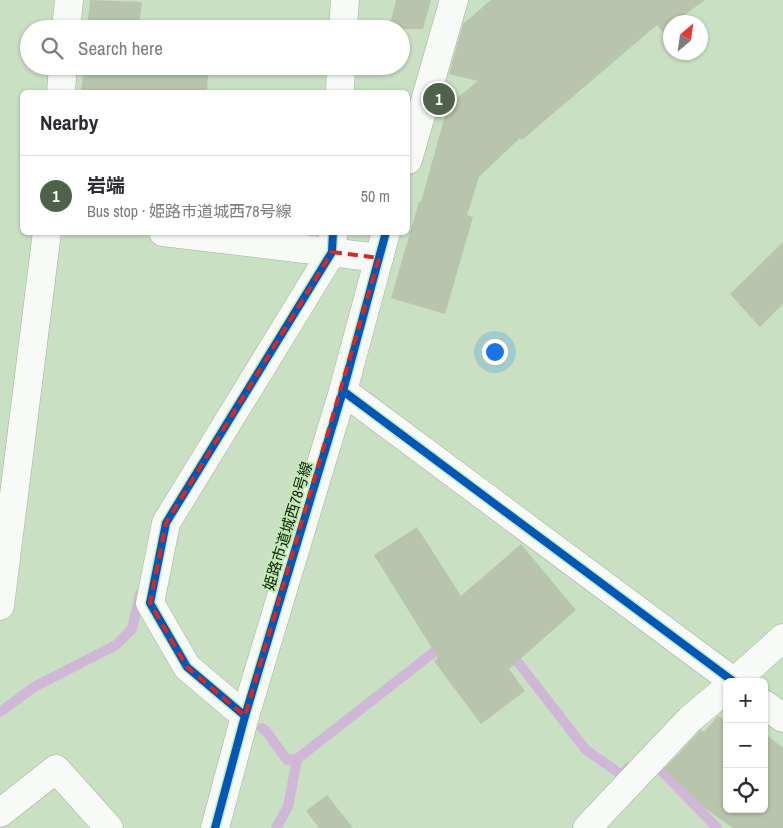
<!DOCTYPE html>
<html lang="en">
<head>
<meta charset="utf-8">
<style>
	body { margin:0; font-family:"Archivo Narrow","Noto Sans JP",sans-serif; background:#f2f2f3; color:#2b2b33 }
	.controls { position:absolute; right:15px; bottom:15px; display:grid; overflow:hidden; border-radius:8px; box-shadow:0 1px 4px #0004 }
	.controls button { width:45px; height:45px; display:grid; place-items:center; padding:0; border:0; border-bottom:1px solid #e1e1e2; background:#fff; color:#2b2b33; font:25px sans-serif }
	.compass { position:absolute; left:663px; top:15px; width:45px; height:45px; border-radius:50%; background:#fff; box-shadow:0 1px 4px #0004; rotate:29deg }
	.you { position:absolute; left:494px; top:351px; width:18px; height:18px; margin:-12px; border:4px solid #fff; border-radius:50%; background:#1a73e8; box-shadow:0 0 0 8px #1a73e833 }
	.badge { display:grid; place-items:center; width:32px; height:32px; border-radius:50%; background:#4f614b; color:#fff; font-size:16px; font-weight:700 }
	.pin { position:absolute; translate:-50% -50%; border:2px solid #fff; box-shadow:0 1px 5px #0006 }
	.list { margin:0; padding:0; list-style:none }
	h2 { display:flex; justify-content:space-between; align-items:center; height:65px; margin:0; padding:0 20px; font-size:21px }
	h2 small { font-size:16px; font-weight:400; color:#7c7c81 }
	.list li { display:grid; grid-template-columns:32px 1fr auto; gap:15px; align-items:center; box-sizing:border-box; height:80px; padding:0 20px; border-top:1px solid #e1e1e2 }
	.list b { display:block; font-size:19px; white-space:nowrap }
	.list p { margin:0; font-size:16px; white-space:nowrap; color:#7c7c81 }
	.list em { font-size:16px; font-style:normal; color:#7c7c81 }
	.icon { flex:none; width:28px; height:28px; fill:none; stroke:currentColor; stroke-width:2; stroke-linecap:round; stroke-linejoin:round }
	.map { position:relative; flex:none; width:783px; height:828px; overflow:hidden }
	.search { position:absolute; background:#fff; box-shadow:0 1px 4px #0004; left:20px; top:20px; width:390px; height:55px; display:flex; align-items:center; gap:12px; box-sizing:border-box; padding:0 18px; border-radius:28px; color:#7c7c81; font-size:19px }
	.panel { position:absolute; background:#fff; box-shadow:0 1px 4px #0004; left:20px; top:90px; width:390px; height:145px; border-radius:8px }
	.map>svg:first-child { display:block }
</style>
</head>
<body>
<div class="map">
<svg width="783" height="828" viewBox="0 0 783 828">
	<rect width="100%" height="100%" fill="#c9e0c3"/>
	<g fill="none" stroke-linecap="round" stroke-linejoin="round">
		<g stroke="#d0b7d7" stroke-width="10">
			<path d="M 510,652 L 586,750 L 622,775 L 629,767"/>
			<path d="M 0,712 L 34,687 L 116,645 L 132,629 L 140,594"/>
			<path d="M 262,728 L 266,731 L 287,760 L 297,759 L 443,645"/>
			<path d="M 657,766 L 717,828"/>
			<path d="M 276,828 L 288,807 L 297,759"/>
		</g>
	</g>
	<g fill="#b8c4ac">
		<path d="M 90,0 L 142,2 L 139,29 L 87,29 Z"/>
		<path d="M 396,0 L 431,0 L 423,29 L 389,29 Z"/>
		<path d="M 491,0 L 705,0 L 675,22 L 670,22 L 670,26 L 663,32 L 657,25 L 522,140 L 520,138 L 479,177 L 467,215 L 473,217 L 445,314 L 391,298 L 419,202 L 421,202 L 448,105 L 478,81 L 449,74 L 463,24 Z"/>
		<path d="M 84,66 L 144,66 L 208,75 L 207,92 L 81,92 Z"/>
		<path d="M 783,242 L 783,304 L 760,327 L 730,294 Z"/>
		<path d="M 417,527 L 461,596 L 521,544 L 576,610 L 509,669 L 525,691 L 481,724 L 434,661 L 438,658 L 374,555 Z"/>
		<path d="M 727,715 L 727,809 L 764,809 L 764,733 L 783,748 L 783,828 L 733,828 L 706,809 L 664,769 L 701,730 L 704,732 L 718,716 L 723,719 Z"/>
		<path d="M 327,795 L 353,828 L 319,828 L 306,811 Z"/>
	</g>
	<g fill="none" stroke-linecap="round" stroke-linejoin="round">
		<defs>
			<g id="minor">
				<path d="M 66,29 L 69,0"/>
				<path d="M 343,29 L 345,0"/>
				<path d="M 61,92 L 63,66"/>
				<path d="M 340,92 L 341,66"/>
				<path d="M 408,160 L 454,0"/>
				<path d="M 163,232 L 379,258"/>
				<path d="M 343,391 L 734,682"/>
				<path d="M 0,606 L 47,232"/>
				<path d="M 734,682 L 783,638"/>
				<path d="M 764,704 L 783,718"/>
				<path d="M 245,716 L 187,667 L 150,603 L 166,523 L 332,252 L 333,232"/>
				<path d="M 0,813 L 56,769 L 109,828"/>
				<path d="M 215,828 L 245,716 L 343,391 L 386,232"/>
				<path d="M 587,828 L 690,719 L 727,688"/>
			</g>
		</defs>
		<use href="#minor" stroke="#a1b39c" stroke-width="29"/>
		<use href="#minor" stroke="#f7faf6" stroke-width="28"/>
		<defs>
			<g id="cycleway">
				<path d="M 343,391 L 734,682"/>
				<path d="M 245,716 L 187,667 L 150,603 L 166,523 L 332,252 L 333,232"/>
				<path d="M 215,828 L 245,716 L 343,391 L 386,232"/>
			</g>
		</defs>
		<use href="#cycleway" stroke="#c2ecb7" stroke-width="11"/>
		<use href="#cycleway" stroke="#0057b8" stroke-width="8"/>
	</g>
	<path fill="none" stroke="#d62828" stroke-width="4" stroke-dasharray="10 6" stroke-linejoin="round" d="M 332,252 L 379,258 L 245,716 L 187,667 L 150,603 L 166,523 Z"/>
	<g text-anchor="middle" stroke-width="4" stroke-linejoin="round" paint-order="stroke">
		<g font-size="15" fill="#0e1d0a" stroke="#c2ecb7">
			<text transform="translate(288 526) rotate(-73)" y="5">姫路市道城西78号線</text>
		</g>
	</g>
</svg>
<div class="controls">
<button>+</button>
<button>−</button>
<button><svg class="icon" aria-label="locate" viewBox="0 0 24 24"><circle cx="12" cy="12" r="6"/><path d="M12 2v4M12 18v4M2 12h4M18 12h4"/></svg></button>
</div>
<svg class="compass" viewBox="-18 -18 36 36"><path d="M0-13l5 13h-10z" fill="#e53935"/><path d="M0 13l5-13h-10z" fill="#7c7c81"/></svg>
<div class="you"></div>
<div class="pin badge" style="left:439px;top:99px">1</div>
<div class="search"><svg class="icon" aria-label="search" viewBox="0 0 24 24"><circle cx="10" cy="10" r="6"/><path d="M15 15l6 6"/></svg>Search here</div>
<section class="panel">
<h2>Nearby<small></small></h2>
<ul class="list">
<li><span class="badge">1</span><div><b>岩端</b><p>Bus stop · 姫路市道城西78号線</p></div><em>50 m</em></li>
</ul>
</section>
</div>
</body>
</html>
